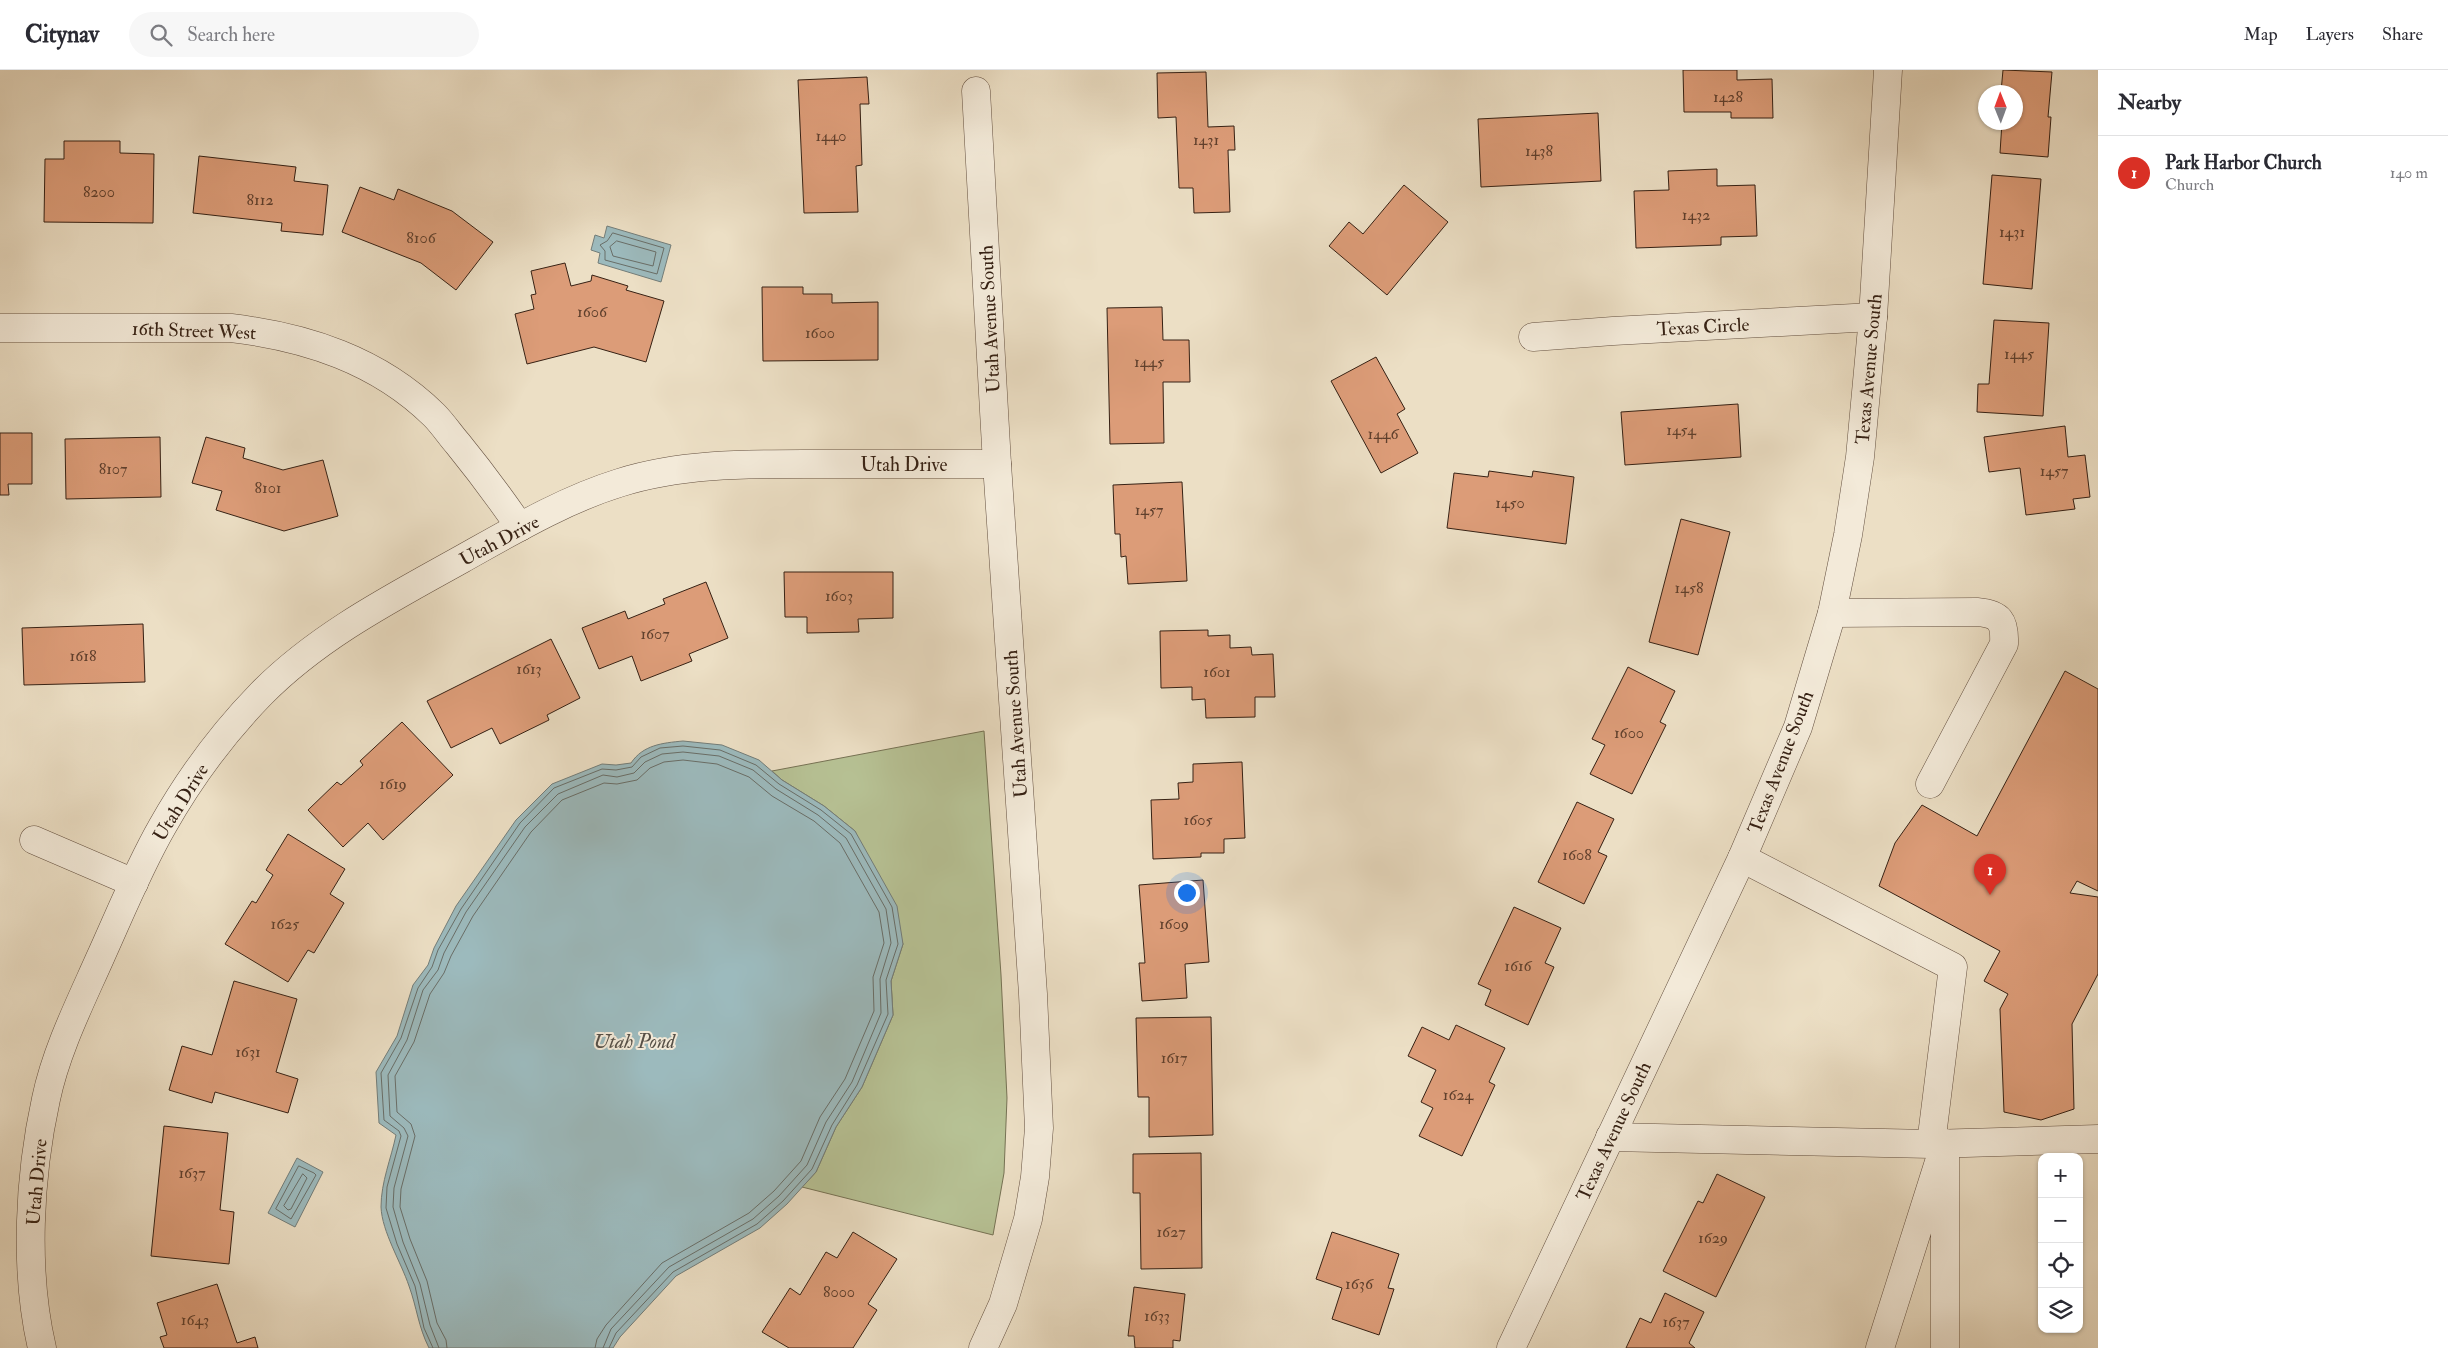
<!DOCTYPE html>
<html lang="en">
<head>
<meta charset="utf-8">
<style>
	body { margin:0; font-family:"IM FELL Double Pica",serif; background:#f7f7f7; color:#2b2b33 }
	.controls { position:absolute; right:15px; bottom:15px; display:grid; overflow:hidden; border-radius:10px; box-shadow:0 1px 4px #0004 }
	.controls button { width:45px; height:45px; display:grid; place-items:center; padding:0; border:0; border-bottom:1px solid #e1e1e2; background:#fff; color:#2b2b33; font:25px sans-serif }
	.compass { position:absolute; left:1978px; top:15px; width:45px; height:45px; border-radius:50%; background:#fff; box-shadow:0 1px 4px #0004; rotate:359deg }
	.you { position:absolute; left:1186px; top:822px; width:18px; height:18px; margin:-12px; border:4px solid #fff; border-radius:50%; background:#1a73e8; box-shadow:0 0 0 8px #1a73e833 }
	.badge { display:grid; place-items:center; width:32px; height:32px; border-radius:50%; background:#d93025; color:#fff; font-size:16px; font-weight:700 }
	.pin { position:absolute; translate:-50% -41px; filter:drop-shadow(0 1px 2px #0008) }
	.pin::after { content:''; position:absolute; top:26px; width:18px; height:15px; background:inherit; clip-path:polygon(0 0,100% 0,50% 100%) }
	.list { margin:0; padding:0; list-style:none }
	h2 { display:flex; justify-content:space-between; align-items:center; height:65px; margin:0; padding:0 20px; font-size:21px }
	h2 small { font-size:16px; font-weight:400; color:#7c7c81 }
	.list li { display:grid; grid-template-columns:32px 1fr auto; gap:15px; align-items:center; box-sizing:border-box; height:75px; padding:0 20px; border-top:1px solid #e1e1e2 }
	.list b { display:block; font-size:19px; white-space:nowrap }
	.list p { margin:0; font-size:16px; white-space:nowrap; color:#7c7c81 }
	.list em { font-size:16px; font-style:normal; color:#7c7c81 }
	.icon { flex:none; width:28px; height:28px; fill:none; stroke:currentColor; stroke-width:2; stroke-linecap:round; stroke-linejoin:round }
	.map { position:relative; flex:none; width:2098px; height:1278px; overflow:hidden }
	header { display:flex; align-items:center; gap:30px; box-sizing:border-box; height:70px; padding:0 25px; background:#fff; border-bottom:1px solid #e1e1e2 }
	header strong { font-size:24px }
	nav { display:flex; gap:28px; margin-inline-start:auto; font-size:18px }
	.search { width:350px; height:45px; background:#f7f7f7; display:flex; align-items:center; gap:12px; box-sizing:border-box; padding:0 18px; border-radius:28px; color:#7c7c81; font-size:19px }
	main { display:flex }
	aside { flex:1; background:#fff }
	.map>svg:first-child { display:block }
</style>
</head>
<body>
<header>
<strong>Citynav</strong>
<div class="search"><svg class="icon" aria-label="search" viewBox="0 0 24 24"><circle cx="10" cy="10" r="6"/><path d="M15 15l6 6"/></svg>Search here</div>
<nav><a>Map</a><a>Layers</a><a>Share</a></nav>
</header>
<main>
<div class="map">
<svg width="2098" height="1278" viewBox="0 0 2098 1278">
	<rect width="100%" height="100%" fill="#ecdfc5"/>
	<filter id="stains"><feTurbulence type="fractalNoise" baseFrequency=".004" numOctaves="4"/><feColorMatrix values="0 0 0 0 .2 0 0 0 0 .09 0 0 0 0 .02 0 0 0 .5 -.17"/></filter>
	<radialGradient id="worn" r=".72"><stop offset=".6" stop-color="#630" stop-opacity="0"/><stop offset="1" stop-color="#630" stop-opacity=".3"/></radialGradient>
	<path fill="#b7c295" stroke="#767254" d="M 984,661 L 1001,905 L 1007,1028 L 1004,1103 L 993,1165 L 802,1117 L 816,1102 L 836,1057 L 862,1017 L 893,945 L 891,911 L 903,874 L 855,761 L 824,736 L 782,710 L 772,701 Z"/>
	<g fill="#9cbabd" stroke="#737d79">
		<path d="M 607,156 L 671,175 L 661,212 L 598,193 L 600,183 L 591,180 L 595,165 L 604,168 Z"/>
		<path d="M 683,671 L 722,675 L 759,690 L 782,710 L 824,736 L 855,761 L 897,836 L 903,874 L 891,911 L 893,945 L 862,1017 L 836,1057 L 816,1102 L 787,1134 L 760,1158 L 676,1206 L 620,1267 L 613,1278 L 429,1278 C 418,1256 417,1238 409,1216 C 401,1192 382,1162 381,1137 C 381,1112 391,1089 396,1065 L 379,1053 L 376,1002 L 397,966 L 413,915 L 428,895 L 434,878 L 456,836 L 516,750 L 552,714 L 602,694 L 616,695 L 631,693 C 643,675 662,673 683,671 Z"/>
		<path d="M 297,1088 L 323,1102 L 295,1157 L 268,1143 Z"/>
	</g>
	<g fill="none" stroke-linecap="round" stroke-linejoin="round">
		<g stroke="#696e68" stroke-width="1">
			<path d="M 613,163 L 664,178 L 657,204 L 605,190 L 605,181 L 600,175 L 607,171 Z"/>
			<path d="M 617,171 L 656,182 L 653,196 L 613,186 L 610,177 Z"/>
			<path d="M 299,1096 L 314,1103 L 316,1105 L 291,1149 L 276,1139 Z"/>
			<path d="M 303,1104 L 307,1108 L 291,1139 L 288,1140 L 284,1136 Z"/>
			<path d="M 433,1278 L 424,1258 L 415,1216 L 397,1174 L 386,1138 L 387,1117 L 401,1066 L 399,1061 L 384,1050 L 381,1003 L 401,968 L 418,918 L 432,897 L 438,880 L 461,839 L 520,753 L 554,718 L 602,699 L 616,700 L 632,697 L 641,687 L 660,678 L 683,676 L 720,680 L 756,695 L 779,714 L 821,740 L 851,764 L 892,837 L 898,874 L 886,910 L 888,944 L 857,1015 L 832,1055 L 812,1099 L 783,1131 L 757,1154 L 673,1202 L 616,1263 L 609,1278"/>
			<path d="M 439,1278 L 430,1255 L 420,1214 L 403,1172 L 393,1137 L 394,1118 L 408,1066 L 404,1058 L 390,1046 L 388,1005 L 407,970 L 423,920 L 438,900 L 444,883 L 466,842 L 525,757 L 558,724 L 603,705 L 617,707 L 634,703 L 645,692 L 662,684 L 683,682 L 719,686 L 753,700 L 776,719 L 818,745 L 846,768 L 886,839 L 891,873 L 880,909 L 881,943 L 852,1012 L 826,1052 L 807,1095 L 779,1126 L 753,1149 L 669,1197 L 611,1259 L 603,1278"/>
			<path d="M 447,1278 L 446,1270 L 437,1253 L 427,1211 L 410,1169 L 400,1137 L 401,1119 L 415,1066 L 411,1054 L 397,1042 L 395,1006 L 414,972 L 430,924 L 444,903 L 451,886 L 473,846 L 531,762 L 562,730 L 604,713 L 617,714 L 637,710 L 650,698 L 664,692 L 683,690 L 717,694 L 749,707 L 772,726 L 814,751 L 840,773 L 879,842 L 884,873 L 873,907 L 874,941 L 845,1009 L 820,1047 L 801,1091 L 774,1121 L 749,1143 L 662,1193 L 606,1255 L 597,1269 L 595,1278"/>
		</g>
	</g>
	<g fill="#dc9c78" stroke="#362114">
		<path d="M 1683,0 L 1737,0 L 1737,10 L 1772,9 L 1773,48 L 1731,48 L 1731,42 L 1684,42 Z"/>
		<path d="M 2003,0 L 2052,2 L 2048,47 L 2051,47 L 2048,87 L 2000,83 L 2002,52 L 2016,52 L 2016,22 L 2001,22 Z"/>
		<path d="M 1206,2 L 1208,57 L 1234,56 L 1235,80 L 1228,80 L 1230,142 L 1194,143 L 1193,118 L 1179,118 L 1176,47 L 1158,48 L 1157,3 Z"/>
		<path d="M 867,7 L 869,34 L 860,34 L 862,95 L 856,96 L 858,142 L 804,143 L 798,10 Z"/>
		<path d="M 1598,43 L 1601,111 L 1481,117 L 1478,49 Z"/>
		<path d="M 64,71 L 120,71 L 120,83 L 154,84 L 153,153 L 44,152 L 45,89 L 64,89 Z"/>
		<path d="M 199,86 L 296,97 L 294,111 L 328,115 L 323,165 L 281,161 L 282,153 L 193,143 Z"/>
		<path d="M 1717,99 L 1717,116 L 1755,115 L 1757,166 L 1721,167 L 1721,175 L 1636,178 L 1634,121 L 1669,120 L 1668,101 Z"/>
		<path d="M 1992,105 L 2041,109 L 2032,219 L 1983,214 Z"/>
		<path d="M 1404,115 L 1448,152 L 1387,225 L 1329,176 L 1349,152 L 1363,164 Z"/>
		<path d="M 360,117 L 394,130 L 398,119 L 452,141 L 493,172 L 456,220 L 421,193 L 342,162 Z"/>
		<path d="M 565,193 L 571,216 L 591,211 L 592,205 L 628,216 L 626,220 L 664,231 L 646,292 L 594,277 L 527,294 L 515,244 L 534,239 L 531,225 L 536,224 L 531,201 Z"/>
		<path d="M 762,217 L 803,217 L 803,224 L 832,224 L 832,233 L 878,232 L 878,290 L 763,291 Z"/>
		<path d="M 1162,237 L 1163,270 L 1189,270 L 1190,312 L 1163,312 L 1164,373 L 1110,374 L 1107,238 Z"/>
		<path d="M 1994,250 L 2049,253 L 2043,346 L 1977,342 L 1978,314 L 1989,314 Z"/>
		<path d="M 1376,287 L 1405,339 L 1397,344 L 1418,383 L 1381,403 L 1331,311 Z"/>
		<path d="M 1738,334 L 1741,387 L 1625,395 L 1621,342 Z"/>
		<path d="M 2065,356 L 2068,387 L 2085,385 L 2090,427 L 2073,429 L 2075,439 L 2026,445 L 2020,398 L 1989,402 L 1984,367 Z"/>
		<path d="M 0,363 L 32,363 L 32,414 L 8,414 L 9,425 L 0,425 Z"/>
		<path d="M 160,367 L 161,427 L 66,429 L 65,369 Z"/>
		<path d="M 206,367 L 245,378 L 243,388 L 283,400 L 323,390 L 338,446 L 284,461 L 216,440 L 222,421 L 192,413 Z"/>
		<path d="M 1489,401 L 1532,407 L 1533,401 L 1574,407 L 1566,474 L 1447,458 L 1454,403 L 1488,407 Z"/>
		<path d="M 1182,412 L 1187,511 L 1128,514 L 1126,486 L 1121,487 L 1120,464 L 1115,464 L 1113,415 Z"/>
		<path d="M 1681,449 L 1730,462 L 1698,585 L 1649,572 Z"/>
		<path d="M 784,502 L 893,502 L 893,548 L 858,549 L 859,562 L 807,563 L 807,547 L 785,547 Z"/>
		<path d="M 706,512 L 728,568 L 689,584 L 692,591 L 641,611 L 632,586 L 599,599 L 582,558 L 625,541 L 628,549 L 665,534 L 663,529 Z"/>
		<path d="M 143,554 L 145,612 L 24,615 L 22,558 Z"/>
		<path d="M 1208,560 L 1208,566 L 1230,565 L 1230,578 L 1251,577 L 1252,585 L 1273,584 L 1275,627 L 1255,627 L 1255,647 L 1206,648 L 1205,629 L 1192,630 L 1192,617 L 1161,618 L 1160,561 Z"/>
		<path d="M 551,569 L 580,628 L 547,645 L 549,650 L 500,674 L 492,658 L 451,678 L 427,631 Z"/>
		<path d="M 1628,597 L 1675,621 L 1660,652 L 1666,655 L 1632,724 L 1590,704 L 1605,675 L 1592,669 Z"/>
		<path d="M 2065,601 L 2098,619 L 2098,821 L 2077,811 L 2070,823 L 2098,827 L 2098,904 L 2072,954 L 2074,1039 L 2041,1050 L 2004,1042 L 2000,939 L 2008,924 L 1984,911 L 2000,881 L 1879,816 L 1895,773 L 1922,735 L 1977,766 Z"/>
		<path d="M 402,652 L 453,705 L 383,770 L 368,753 L 343,777 L 308,740 L 337,712 L 341,715 L 363,695 L 360,691 Z"/>
		<path d="M 1242,692 L 1245,768 L 1224,769 L 1224,783 L 1201,783 L 1201,787 L 1153,789 L 1151,730 L 1179,729 L 1178,713 L 1193,712 L 1193,694 Z"/>
		<path d="M 1577,732 L 1614,749 L 1598,782 L 1607,786 L 1584,834 L 1538,812 Z"/>
		<path d="M 288,764 L 345,799 L 330,824 L 344,833 L 314,883 L 308,880 L 288,912 L 225,874 L 252,831 L 256,833 L 273,805 L 266,800 Z"/>
		<path d="M 1203,810 L 1209,892 L 1185,894 L 1187,928 L 1142,931 L 1139,893 L 1145,893 L 1139,815 Z"/>
		<path d="M 1514,837 L 1561,858 L 1545,893 L 1554,897 L 1528,955 L 1485,935 L 1491,920 L 1478,914 Z"/>
		<path d="M 234,911 L 297,929 L 276,1002 L 298,1009 L 288,1043 L 215,1022 L 212,1033 L 169,1020 L 182,976 L 212,985 Z"/>
		<path d="M 1211,947 L 1213,1065 L 1149,1067 L 1149,1027 L 1138,1027 L 1136,948 Z"/>
		<path d="M 1456,955 L 1505,978 L 1489,1012 L 1495,1015 L 1462,1086 L 1419,1066 L 1433,1038 L 1421,1032 L 1436,1000 L 1408,986 L 1422,957 L 1449,970 Z"/>
		<path d="M 164,1056 L 228,1063 L 220,1140 L 234,1142 L 229,1194 L 151,1186 Z"/>
		<path d="M 1201,1083 L 1202,1198 L 1141,1199 L 1140,1123 L 1133,1123 L 1133,1084 Z"/>
		<path d="M 1717,1104 L 1765,1127 L 1716,1227 L 1663,1201 L 1698,1131 L 1703,1133 Z"/>
		<path d="M 853,1162 L 897,1189 L 868,1234 L 877,1240 L 853,1278 L 789,1278 L 762,1262 L 790,1218 L 800,1225 L 826,1182 L 837,1188 Z"/>
		<path d="M 1332,1162 L 1399,1184 L 1388,1218 L 1394,1219 L 1379,1265 L 1332,1249 L 1342,1218 L 1316,1209 Z"/>
		<path d="M 217,1214 L 237,1273 L 255,1267 L 258,1278 L 164,1278 L 160,1267 L 167,1265 L 157,1233 Z"/>
		<path d="M 1134,1217 L 1185,1224 L 1180,1271 L 1173,1270 L 1173,1278 L 1135,1278 L 1134,1266 L 1128,1266 Z"/>
		<path d="M 1665,1223 L 1704,1242 L 1689,1273 L 1695,1278 L 1626,1278 L 1640,1248 L 1651,1253 Z"/>
	</g>
	<g fill="none" stroke-linecap="round" stroke-linejoin="round">
		<defs>
			<g id="minor">
				<path d="M 976,21 L 997,394 L 1033,924 L 1039,1058 L 1035,1107 L 1028,1149 L 1003,1234 L 983,1278"/>
				<path d="M 0,258 L 231,258 C 306,267 378,290 434,345 C 443,354 450,365 458,374 C 480,401 500,428 520,457"/>
				<path d="M 1533,267 L 1613,261 L 1873,247"/>
				<path d="M 1832,543 L 1977,542 C 2000,544 2005,551 2004,574 L 1930,714"/>
				<path d="M 34,770 L 134,813"/>
				<path d="M 1610,1067 L 1931,1074 L 1953,897 L 1742,788"/>
				<path d="M 1931,1074 L 2098,1069"/>
				<path d="M 42,1278 C 24,1201 29,1106 46,1029 C 56,981 80,933 100,888 C 120,844 138,799 162,757 C 189,709 223,663 261,624 C 318,566 392,528 462,489 C 512,461 564,430 619,413 C 682,393 750,394 815,394 C 875,394 936,394 997,394"/>
				<path d="M 1511,1278 L 1742,788 L 1798,657 L 1832,543 L 1848,465 L 1860,387 L 1873,247 L 1888,0"/>
				<path d="M 1880,1278 L 1945,1073 L 1945,1278"/>
			</g>
		</defs>
		<use href="#minor" stroke="#645040" stroke-width="29"/>
		<use href="#minor" stroke="#f3ead9" stroke-width="28"/>
	</g>
	<g text-anchor="middle" stroke-width="4" stroke-linejoin="round" paint-order="stroke">
		<g font-size="16" fill="#60402d">
			<text x="1728" y="32">1428</text>
			<text x="831" y="71">1440</text>
			<text x="1206" y="75">1431</text>
			<text x="1539" y="86">1438</text>
			<text x="99" y="127">8200</text>
			<text x="260" y="135">8112</text>
			<text x="1696" y="150">1432</text>
			<text x="2012" y="167">1431</text>
			<text x="421" y="173">8106</text>
			<text x="592" y="247">1606</text>
			<text x="820" y="268">1600</text>
			<text x="2019" y="289">1445</text>
			<text x="1149" y="297">1445</text>
			<text x="1681" y="365">1454</text>
			<text x="1383" y="369">1446</text>
			<text x="113" y="404">8107</text>
			<text x="2054" y="406">1457</text>
			<text x="268" y="423">8101</text>
			<text x="1510" y="438">1450</text>
			<text x="1149" y="445">1457</text>
			<text x="1689" y="523">1458</text>
			<text x="839" y="531">1603</text>
			<text x="655" y="569">1607</text>
			<text x="83" y="591">1618</text>
			<text x="529" y="604">1613</text>
			<text x="1217" y="607">1601</text>
			<text x="1629" y="668">1600</text>
			<text x="393" y="719">1619</text>
			<text x="1198" y="755">1605</text>
			<text x="1577" y="790">1608</text>
			<text x="285" y="859">1625</text>
			<text x="1174" y="859">1609</text>
			<text x="1518" y="901">1616</text>
			<text x="248" y="987">1631</text>
			<text x="1174" y="993">1617</text>
			<text x="1458" y="1030">1624</text>
			<text x="192" y="1108">1637</text>
			<text x="1171" y="1167">1627</text>
			<text x="1713" y="1173">1629</text>
			<text x="1359" y="1219">1636</text>
			<text x="839" y="1227">8000</text>
			<text x="1157" y="1251">1633</text>
			<text x="195" y="1255">1643</text>
			<text x="1676" y="1257">1637</text>
		</g>
		<g font-size="19" fill="#362114" stroke="#f3ead9">
			<text transform="translate(989 249) rotate(-93)" y="7">Utah Avenue South</text>
			<text transform="translate(1703 256) rotate(-3)" y="7">Texas Circle</text>
			<text transform="translate(194 260) rotate(2)" y="7">16th Street West</text>
			<text transform="translate(1868 299) rotate(-85)" y="7">Texas Avenue South</text>
			<text x="904" y="401">Utah Drive</text>
			<text transform="translate(499 470) rotate(-28)" y="7">Utah Drive</text>
			<text transform="translate(1015 654) rotate(-94)" y="7">Utah Avenue South</text>
			<text transform="translate(1780 692) rotate(-69)" y="7">Texas Avenue South</text>
			<text transform="translate(180 732) rotate(-58)" y="7">Utah Drive</text>
			<text transform="translate(1613 1061) rotate(-65)" y="7">Texas Avenue South</text>
			<text transform="translate(36 1112) rotate(-85)" y="7">Utah Drive</text>
		</g>
		<g font-size="20" font-style="italic" fill="#554f47" stroke="#f3ead9">
			<text x="634" y="978">Utah Pond</text>
		</g>
	</g>
	<rect width="100%" height="100%" filter="url(#stains)"/>
	<rect width="100%" height="100%" fill="url(#worn)"/>
</svg>
<div class="controls">
<button>+</button>
<button>−</button>
<button><svg class="icon" aria-label="locate" viewBox="0 0 24 24"><circle cx="12" cy="12" r="6"/><path d="M12 2v4M12 18v4M2 12h4M18 12h4"/></svg></button>
<button><svg class="icon" aria-label="layers" viewBox="0 0 24 24"><path d="M12 4l9 5-9 5-9-5zM3 14l9 5 9-5"/></svg></button>
</div>
<svg class="compass" viewBox="-18 -18 36 36"><path d="M0-13l5 13h-10z" fill="#e53935"/><path d="M0 13l5-13h-10z" fill="#7c7c81"/></svg>
<div class="you"></div>
<div class="pin badge" style="left:1990px;top:825px">1</div>
</div>
<aside>
<h2>Nearby<small></small></h2>
<ul class="list">
<li><span class="badge">1</span><div><b>Park Harbor Church</b><p>Church</p></div><em>140 m</em></li>
</ul>
</aside>
</main>
</body>
</html>
